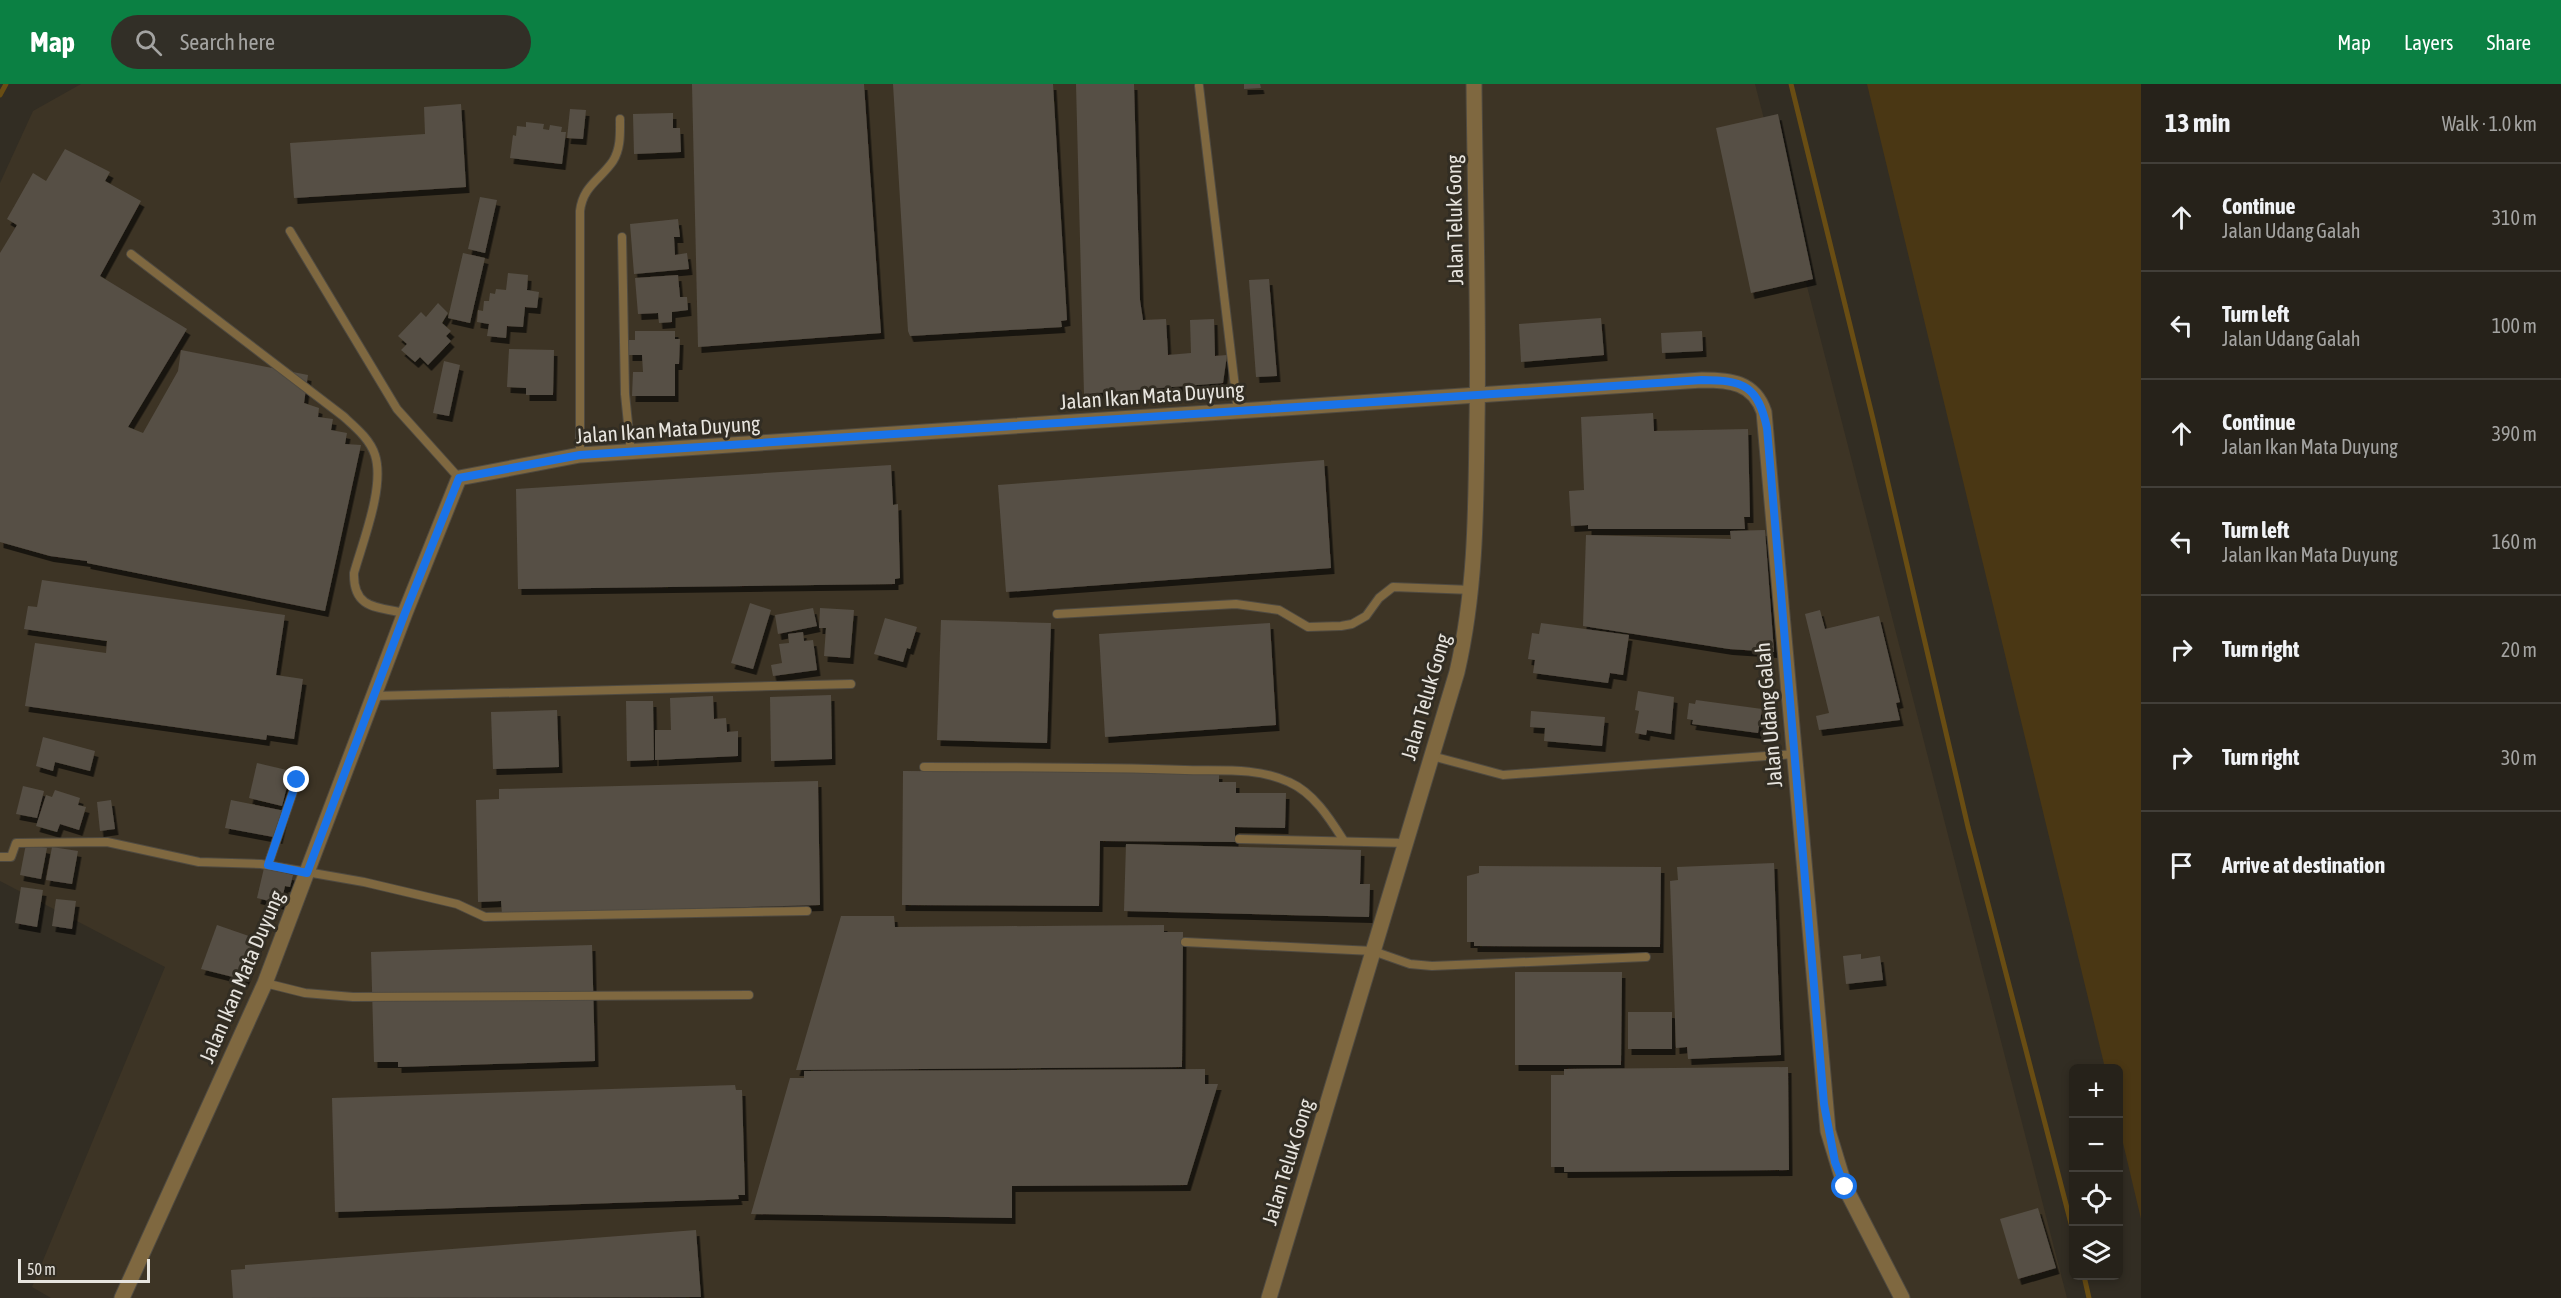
<!DOCTYPE html>
<html lang="en">
<head>
<meta charset="utf-8">
<style>
	body { margin:0; font-family:"Asap Condensed",sans-serif; background:#322f27; color:#f1f3f6 }
	.controls { position:absolute; right:18px; bottom:18px; display:grid; overflow:hidden; border-radius:9px; box-shadow:0 3px 9px #0003 }
	.controls button { width:54px; height:54px; display:grid; place-items:center; padding:0; border:0; border-bottom:2px solid #423f39; background:#26221a; color:#f1f3f6; font:30px sans-serif }
	.scale { position:absolute; left:18px; bottom:15px; width:132px; box-sizing:border-box; padding-left:6px; border:3px solid #e7e4de; border-top:0; font-size:16px; line-height:21px; white-space:nowrap; color:#e7e4de; -webkit-text-stroke:4px #322d23; paint-order:stroke }
	.stop { position:absolute; width:18px; height:18px; margin:-14px; border:4px solid #1a73e8; border-radius:50%; background:#fff }
	.stop.end { background:#1a73e8; border-color:#fff; box-shadow:0 2px 6px #0008 }
	.list { margin:0; padding:0; list-style:none }
	h2 { display:flex; justify-content:space-between; align-items:center; height:78px; margin:0; padding:0 24px; font-size:26px }
	h2 small { font-size:20px; font-weight:400; color:#a4a4a2 }
	.list li { display:grid; grid-template-columns:39px 1fr auto; gap:18px; align-items:center; box-sizing:border-box; height:108px; padding:0 24px; border-top:2px solid #423f39 }
	.list b { display:block; font-size:22px; white-space:nowrap }
	.list p { margin:0; font-size:20px; white-space:nowrap; color:#a4a4a2 }
	.list em { font-size:20px; font-style:normal; color:#a4a4a2 }
	.icon { flex:none; width:33px; height:33px; fill:none; stroke:currentColor; stroke-width:2; stroke-linecap:round; stroke-linejoin:round }
	.map { position:relative; flex:none; width:2141px; height:1214px; overflow:hidden }
	header { display:flex; align-items:center; gap:36px; box-sizing:border-box; height:84px; padding:0 30px; background:#0b8043; color:#fff }
	header strong { font-size:28px }
	nav { display:flex; gap:33px; margin-inline-start:auto; font-size:21px }
	.search { width:420px; height:54px; background:#322f27; display:flex; align-items:center; gap:15px; box-sizing:border-box; padding:0 21px; border-radius:33px; color:#a4a4a2; font-size:22px }
	main { display:flex }
	aside { flex:1; background:#26221a }
	.map>svg:first-child { display:block }
</style>
</head>
<body>
<header>
<strong>Map</strong>
<div class="search"><svg class="icon" aria-label="search" viewBox="0 0 24 24"><circle cx="10" cy="10" r="6"/><path d="M15 15l6 6"/></svg>Search here</div>
<nav><a>Map</a><a>Layers</a><a>Share</a></nav>
</header>
<main>
<div class="map">
<svg width="2141" height="1214" viewBox="0 0 2141 1214">
	<defs>
		<filter id="shadow"><feDropShadow dx="3.5" dy="6" stdDeviation="0" flood-color="#0009"/></filter>
	</defs>
	<rect width="100%" height="100%" fill="#322d23"/>
	<path fill="#3d3425" d="M 81,0 L 1755,0 L 2067,1214 L 51,1214 L 32,1203 L 165,883 L 0,797 L 0,99 L 33,27 Z"/>
	<path fill="#4a3714" d="M 1867,0 L 2141,0 L 2141,1135 L 2119,1042 L 2118,984 L 2105,984 Z"/>
	<g fill="none" stroke-linecap="round" stroke-linejoin="round">
		<g stroke="#694d13" stroke-width="5">
			<path d="M 1791,0 L 1873,335 L 1968,743 L 2074,1151"/>
			<path d="M 0,11 L 6,0"/>
			<path d="M 2084,1192 L 2089,1214"/>
		</g>
	</g>
	<g fill="#564f45" filter="url(#shadow)">
		<path d="M 692,0 L 864,0 L 881,249 L 698,263 Z"/>
		<path d="M 893,0 L 1053,0 L 1067,236 L 1061,237 L 1062,243 L 910,252 L 908,247 Z"/>
		<path d="M 1076,0 L 1134,0 L 1140,216 L 1143,236 L 1166,235 L 1168,271 L 1191,269 L 1190,236 L 1214,235 L 1215,272 L 1227,271 L 1223,299 L 1084,310 Z"/>
		<path d="M 1244,0 L 1260,0 L 1261,4 L 1244,5 Z"/>
		<path d="M 461,20 L 466,103 L 294,114 L 290,59 L 425,50 L 424,23 Z"/>
		<path d="M 570,25 L 586,26 L 583,55 L 567,54 Z"/>
		<path d="M 673,29 L 673,44 L 680,44 L 681,68 L 634,70 L 633,30 Z"/>
		<path d="M 1778,30 L 1813,195 L 1751,209 L 1716,44 Z"/>
		<path d="M 526,38 L 544,40 L 543,45 L 549,46 L 550,41 L 562,43 L 561,48 L 566,48 L 562,80 L 510,74 L 513,51 L 516,52 L 517,42 L 526,43 Z"/>
		<path d="M 65,65 L 110,88 L 105,97 L 141,117 L 100,192 L 187,245 L 128,343 L 143,349 L 178,287 L 181,266 L 308,291 L 304,319 L 319,324 L 318,333 L 333,335 L 331,346 L 347,349 L 345,360 L 361,361 L 325,527 L 87,479 L 87,477 L 50,472 L 0,458 L 0,169 L 17,141 L 7,135 L 33,89 L 46,97 Z"/>
		<path d="M 480,113 L 497,116 L 485,169 L 468,165 Z"/>
		<path d="M 678,135 L 680,153 L 674,153 L 675,171 L 687,169 L 689,185 L 634,190 L 630,140 Z"/>
		<path d="M 463,169 L 485,174 L 470,239 L 448,234 Z"/>
		<path d="M 508,189 L 528,191 L 527,206 L 539,208 L 537,224 L 525,223 L 523,243 L 507,242 L 506,254 L 487,252 L 489,240 L 477,238 L 478,226 L 483,227 L 484,217 L 489,217 L 490,209 L 495,210 L 496,205 L 506,206 Z"/>
		<path d="M 678,191 L 680,213 L 687,213 L 688,226 L 672,228 L 672,238 L 659,239 L 658,229 L 638,230 L 635,194 Z"/>
		<path d="M 1269,195 L 1277,292 L 1256,293 L 1249,196 Z"/>
		<path d="M 438,219 L 448,229 L 442,239 L 451,247 L 446,252 L 451,257 L 428,281 L 420,273 L 415,278 L 401,266 L 407,260 L 398,252 L 421,228 L 426,233 Z"/>
		<path d="M 1601,234 L 1604,271 L 1521,278 L 1519,240 Z"/>
		<path d="M 635,247 L 675,247 L 675,255 L 680,255 L 679,280 L 675,280 L 675,312 L 632,312 L 633,288 L 643,288 L 642,271 L 629,271 L 629,256 L 635,256 Z"/>
		<path d="M 1702,247 L 1703,267 L 1662,269 L 1661,249 Z"/>
		<path d="M 509,265 L 554,266 L 553,311 L 526,311 L 526,304 L 507,303 Z"/>
		<path d="M 444,277 L 460,281 L 449,332 L 433,329 Z"/>
		<path d="M 1653,329 L 1654,347 L 1748,345 L 1750,433 L 1744,433 L 1745,445 L 1588,445 L 1588,441 L 1571,442 L 1569,407 L 1584,406 L 1581,333 Z"/>
		<path d="M 1324,376 L 1331,484 L 1006,508 L 998,401 Z"/>
		<path d="M 891,381 L 893,421 L 898,420 L 900,494 L 895,495 L 895,500 L 518,505 L 516,405 Z"/>
		<path d="M 1765,446 L 1774,568 L 1729,565 L 1583,542 L 1586,451 L 1731,455 L 1730,447 Z"/>
		<path d="M 42,496 L 285,531 L 276,591 L 303,595 L 294,655 L 267,651 L 266,656 L 25,622 L 35,559 L 106,569 L 107,557 L 24,545 L 28,522 L 37,523 Z"/>
		<path d="M 750,519 L 771,526 L 753,585 L 731,579 Z"/>
		<path d="M 813,524 L 817,542 L 778,550 L 775,531 Z"/>
		<path d="M 820,524 L 854,526 L 850,574 L 824,572 L 826,544 L 819,544 Z"/>
		<path d="M 1820,526 L 1825,545 L 1879,532 L 1900,618 L 1896,619 L 1900,636 L 1819,646 L 1816,632 L 1829,629 L 1805,530 Z"/>
		<path d="M 885,534 L 917,543 L 910,565 L 907,564 L 903,578 L 874,570 Z"/>
		<path d="M 941,536 L 1051,539 L 1047,659 L 937,656 Z"/>
		<path d="M 1270,539 L 1276,641 L 1105,653 L 1099,550 Z"/>
		<path d="M 1541,539 L 1629,551 L 1623,591 L 1610,589 L 1608,599 L 1533,589 L 1535,576 L 1528,575 L 1532,549 L 1539,550 Z"/>
		<path d="M 803,548 L 804,557 L 813,556 L 817,586 L 773,592 L 771,581 L 782,579 L 779,560 L 789,559 L 788,550 Z"/>
		<path d="M 1638,607 L 1674,613 L 1671,650 L 1647,646 L 1646,651 L 1635,649 L 1639,627 L 1635,626 Z"/>
		<path d="M 831,611 L 832,675 L 771,677 L 770,613 Z"/>
		<path d="M 713,612 L 714,635 L 726,634 L 727,648 L 738,647 L 738,672 L 655,676 L 655,646 L 671,646 L 670,614 Z"/>
		<path d="M 1696,616 L 1762,625 L 1758,649 L 1692,640 L 1693,636 L 1687,635 L 1689,619 L 1695,620 Z"/>
		<path d="M 626,617 L 653,617 L 654,676 L 627,677 Z"/>
		<path d="M 557,626 L 559,683 L 493,685 L 491,628 Z"/>
		<path d="M 1531,627 L 1605,633 L 1602,662 L 1544,657 L 1545,644 L 1530,643 Z"/>
		<path d="M 43,653 L 95,667 L 90,687 L 55,678 L 53,687 L 36,682 Z"/>
		<path d="M 257,679 L 291,687 L 282,722 L 249,714 Z"/>
		<path d="M 903,687 L 1219,689 L 1219,698 L 1236,698 L 1236,709 L 1286,709 L 1285,744 L 1235,743 L 1235,758 L 1100,757 L 1099,822 L 902,821 Z"/>
		<path d="M 818,697 L 820,821 L 502,830 L 501,817 L 478,818 L 476,716 L 499,715 L 499,705 Z"/>
		<path d="M 23,702 L 44,707 L 37,734 L 16,730 Z"/>
		<path d="M 55,706 L 80,714 L 78,721 L 86,723 L 79,746 L 60,740 L 57,748 L 36,742 L 46,711 L 52,713 Z"/>
		<path d="M 111,716 L 115,745 L 100,747 L 97,718 Z"/>
		<path d="M 231,716 L 285,727 L 279,754 L 225,744 Z"/>
		<path d="M 26,760 L 47,764 L 41,795 L 20,791 Z"/>
		<path d="M 1126,760 L 1361,766 L 1360,800 L 1370,800 L 1369,833 L 1124,827 Z"/>
		<path d="M 52,763 L 78,767 L 72,800 L 46,796 Z"/>
		<path d="M 1774,779 L 1781,971 L 1688,975 L 1687,963 L 1676,964 L 1670,797 L 1678,796 L 1677,783 Z"/>
		<path d="M 1479,782 L 1661,783 L 1660,863 L 1474,862 L 1474,858 L 1467,858 L 1467,792 L 1479,789 Z"/>
		<path d="M 264,784 L 293,791 L 290,803 L 285,802 L 281,820 L 257,814 Z"/>
		<path d="M 21,803 L 43,806 L 37,843 L 15,839 Z"/>
		<path d="M 56,815 L 76,817 L 72,845 L 52,842 Z"/>
		<path d="M 841,832 L 894,832 L 895,843 L 1164,841 L 1164,848 L 1183,848 L 1182,983 L 796,986 Z"/>
		<path d="M 217,841 L 260,856 L 245,896 L 201,885 Z"/>
		<path d="M 592,861 L 595,977 L 398,983 L 398,978 L 374,978 L 371,868 Z"/>
		<path d="M 1861,870 L 1861,875 L 1880,872 L 1883,896 L 1846,900 L 1843,872 Z"/>
		<path d="M 1515,888 L 1622,888 L 1621,981 L 1515,981 Z"/>
		<rect x="1628" y="928" width="44" height="37"/>
		<path d="M 1788,983 L 1789,1086 L 1564,1088 L 1564,1083 L 1551,1083 L 1551,991 L 1564,991 L 1564,985 Z"/>
		<path d="M 1205,985 L 1205,1000 L 1218,1000 L 1187,1101 L 1012,1102 L 1012,1134 L 751,1130 L 790,994 L 804,994 L 804,987 Z"/>
		<path d="M 735,1001 L 736,1006 L 742,1006 L 745,1111 L 738,1111 L 739,1115 L 335,1128 L 332,1014 Z"/>
		<path d="M 2038,1124 L 2056,1184 L 2018,1195 L 2000,1135 Z"/>
		<path d="M 696,1146 L 701,1213 L 233,1214 L 231,1186 L 245,1185 L 245,1181 Z"/>
	</g>
	<g fill="none" stroke-linecap="round" stroke-linejoin="round">
		<defs>
			<g id="service">
				<path d="M 1199,2 L 1238,328"/>
				<path d="M 290,147 L 397,325 L 459,394"/>
				<path d="M 622,153 L 625,310 L 631,369"/>
				<path d="M 131,170 L 343,332 C 355,343 370,355 375,371 C 385,402 363,457 354,489 C 353,525 377,523 405,529"/>
				<path d="M 580,371 L 580,127 C 583,102 600,96 613,77 C 621,64 620,49 620,35"/>
				<path d="M 1057,530 L 1236,520 L 1279,526 L 1308,543 L 1341,542 L 1352,540 L 1366,532 L 1379,514 L 1393,503 L 1472,506"/>
				<path d="M 374,612 L 851,600"/>
				<path d="M 1432,672 L 1503,691 L 1794,670"/>
				<path d="M 924,683 C 1011,683 1098,683 1185,686 C 1219,687 1257,683 1289,698 C 1314,709 1330,735 1344,757"/>
				<path d="M 1239,755 L 1406,759"/>
				<path d="M 0,773 L 11,773 L 16,759 L 107,758 L 199,778 L 261,780 L 364,798 L 457,820 L 485,833 L 807,827"/>
				<path d="M 268,781 L 297,696"/>
				<path d="M 1185,858 L 1373,867 L 1410,880 L 1432,882 L 1646,873"/>
				<path d="M 265,899 L 305,909 L 353,913 L 749,911"/>
			</g>
			<path id="minor" d="M 122,1214 L 265,899 L 405,529 L 459,394 L 580,371 L 1702,296 C 1730,296 1754,298 1764,328 L 1828,1047 L 1845,1103 L 1902,1214"/>
			<path id="tertiary" d="M 1269,1214 L 1457,588 C 1476,506 1476,425 1477,340 C 1479,227 1475,113 1474,0"/>
		</defs>
		<use href="#service" stroke="#4f4a41" stroke-width="10"/>
		<use href="#minor" stroke="#4f4a41" stroke-width="17"/>
		<use href="#tertiary" stroke="#4f4a41" stroke-width="17"/>
		<use href="#service" stroke="#7f6840" stroke-width="8"/>
		<use href="#minor" stroke="#7f6840" stroke-width="15"/>
		<use href="#tertiary" stroke="#7f6840" stroke-width="15"/>
	</g>
	<g fill="none" stroke-linecap="round" stroke-linejoin="round">
		<path stroke="#1a73e8" stroke-width="8" d="M 297,696 L 268,781 L 307,789 L 405,529 L 459,394 L 580,371 L 1702,296 C 1744,296 1758,302 1767,344 L 1824,1020 L 1835,1078 L 1845,1103"/>
	</g>
	<g text-anchor="middle" stroke-width="6" stroke-linejoin="round" paint-order="stroke">
		<g font-size="21" fill="#e7e4de" stroke="#322d23">
			<text transform="translate(1455 136) rotate(-91)" y="7">Jalan Teluk Gong</text>
			<text transform="translate(1152 312) rotate(-4)" y="7">Jalan Ikan Mata Duyung</text>
			<text transform="translate(668 346) rotate(-4)" y="7">Jalan Ikan Mata Duyung</text>
			<text transform="translate(1426 613) rotate(-74)" y="7">Jalan Teluk Gong</text>
			<text transform="translate(1769 631) rotate(-95)" y="7">Jalan Udang Galah</text>
			<text transform="translate(242 893) rotate(-67)" y="7">Jalan Ikan Mata Duyung</text>
			<text transform="translate(1288 1078) rotate(-73)" y="7">Jalan Teluk Gong</text>
		</g>
	</g>
</svg>
<div class="controls">
<button>+</button>
<button>−</button>
<button><svg class="icon" aria-label="locate" viewBox="0 0 24 24"><circle cx="12" cy="12" r="6"/><path d="M12 2v4M12 18v4M2 12h4M18 12h4"/></svg></button>
<button><svg class="icon" aria-label="layers" viewBox="0 0 24 24"><path d="M12 4l9 5-9 5-9-5zM3 14l9 5 9-5"/></svg></button>
</div>
<div class="scale">50 m</div>
<div class="stop" style="left:1845px;top:1103px"></div>
<div class="stop end" style="left:297px;top:696px"></div>
</div>
<aside>
<h2>13 min<small>Walk · 1.0 km</small></h2>
<ul class="list">
<li><svg class="icon" aria-label="ahead" viewBox="0 0 24 24"><path d="M12 20V5M6 11l6-6 6 6"/></svg><div><b>Continue</b><p>Jalan Udang Galah</p></div><em>310 m</em></li>
<li><svg class="icon" aria-label="left" viewBox="0 0 24 24"><path d="M17 20v-9H6M10 6l-5 5 5 5"/></svg><div><b>Turn left</b><p>Jalan Udang Galah</p></div><em>100 m</em></li>
<li><svg class="icon" aria-label="ahead" viewBox="0 0 24 24"><path d="M12 20V5M6 11l6-6 6 6"/></svg><div><b>Continue</b><p>Jalan Ikan Mata Duyung</p></div><em>390 m</em></li>
<li><svg class="icon" aria-label="left" viewBox="0 0 24 24"><path d="M17 20v-9H6M10 6l-5 5 5 5"/></svg><div><b>Turn left</b><p>Jalan Ikan Mata Duyung</p></div><em>160 m</em></li>
<li><svg class="icon" aria-label="right" viewBox="0 0 24 24"><path d="M7 20v-9h11M14 6l5 5-5 5"/></svg><div><b>Turn right</b></div><em>20 m</em></li>
<li><svg class="icon" aria-label="right" viewBox="0 0 24 24"><path d="M7 20v-9h11M14 6l5 5-5 5"/></svg><div><b>Turn right</b></div><em>30 m</em></li>
<li><svg class="icon" aria-label="arrive" viewBox="0 0 24 24"><path d="M6 21V4h12l-3 4 3 4H6"/></svg><div><b>Arrive at destination</b></div></li>
</ul>
</aside>
</main>
</body>
</html>
